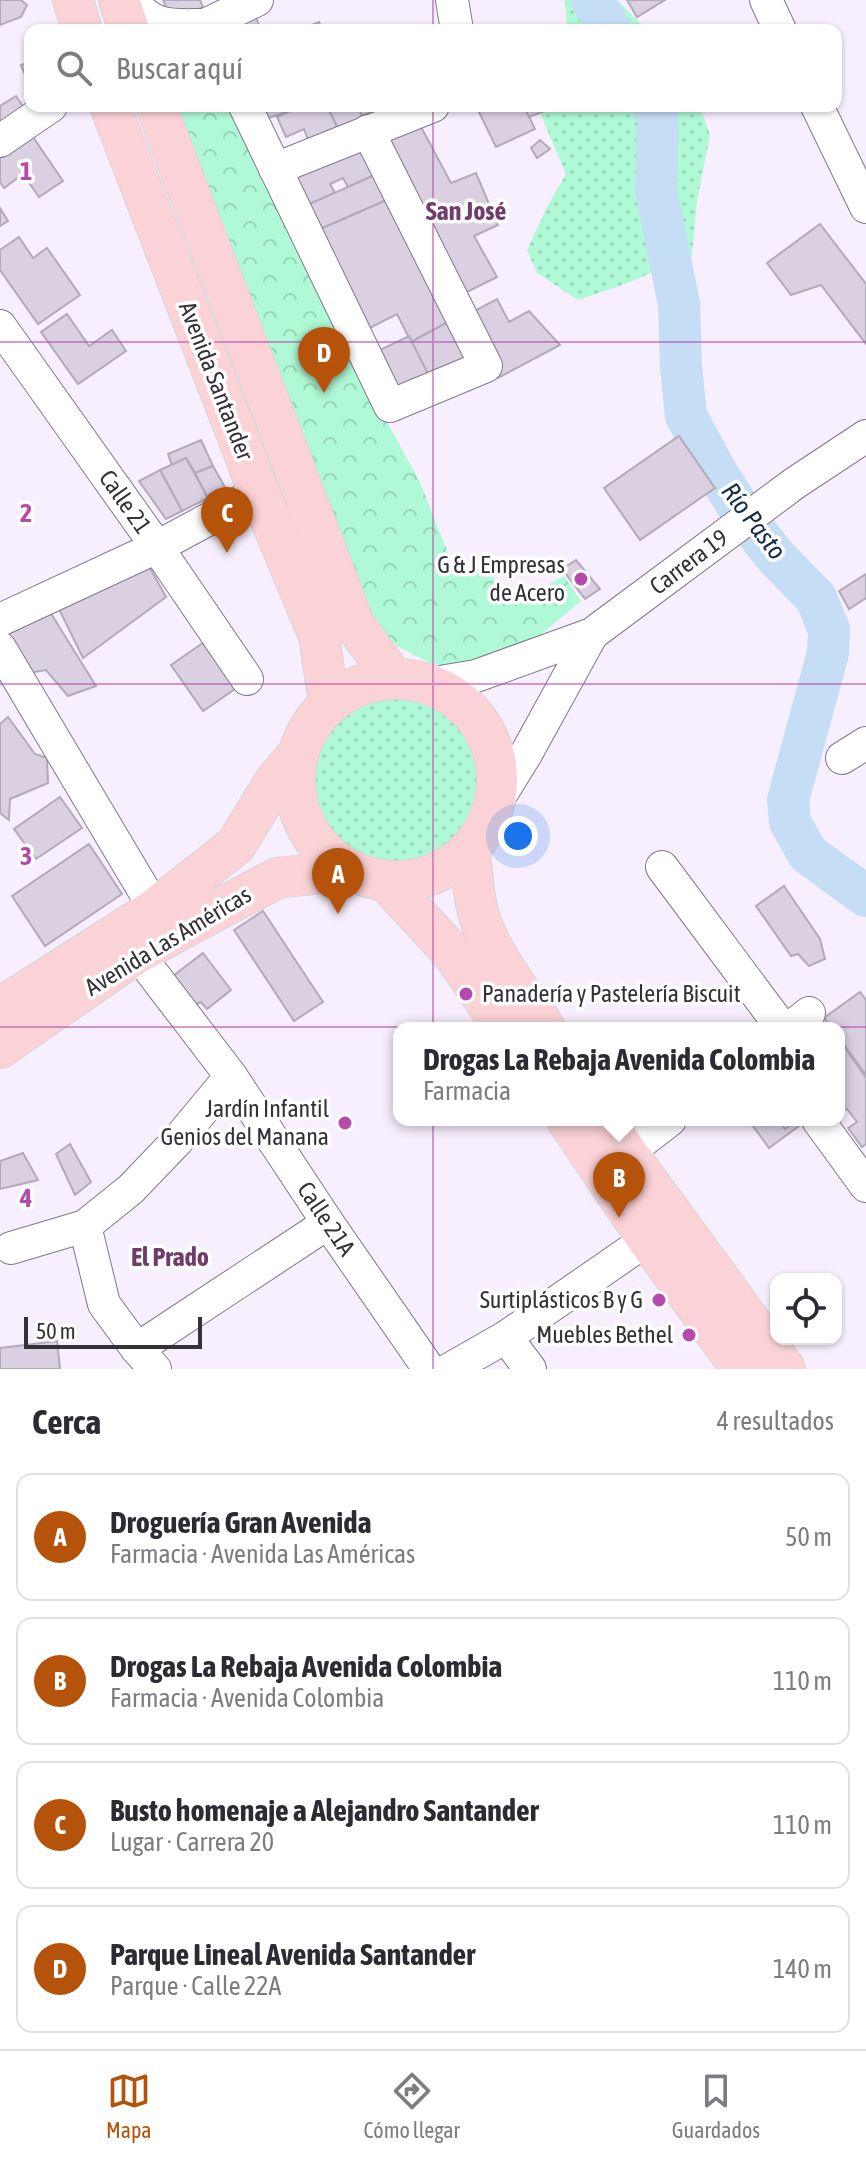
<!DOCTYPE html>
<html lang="es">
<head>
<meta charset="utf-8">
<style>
	body { margin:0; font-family:"Asap Condensed",sans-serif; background:#f7f7f7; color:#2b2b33 }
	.controls { position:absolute; right:24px; bottom:24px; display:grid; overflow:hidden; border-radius:16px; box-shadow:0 2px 6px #0004 }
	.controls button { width:72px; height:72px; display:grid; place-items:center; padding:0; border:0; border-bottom:2px solid #e1e1e2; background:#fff; color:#2b2b33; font:40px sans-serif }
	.scale { position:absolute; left:24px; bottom:20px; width:178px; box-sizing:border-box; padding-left:8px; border:4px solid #343037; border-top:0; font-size:22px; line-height:28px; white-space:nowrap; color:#343037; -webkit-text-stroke:6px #fff; paint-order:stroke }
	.you { position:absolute; left:518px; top:836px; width:28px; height:28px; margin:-20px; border:6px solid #fff; border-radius:50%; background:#1a73e8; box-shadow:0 0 0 12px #1a73e833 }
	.badge { display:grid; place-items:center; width:52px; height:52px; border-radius:50%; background:#b45309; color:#fff; font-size:26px; font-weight:700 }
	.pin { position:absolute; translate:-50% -66px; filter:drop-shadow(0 2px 4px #0008) }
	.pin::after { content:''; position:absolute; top:42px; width:28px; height:24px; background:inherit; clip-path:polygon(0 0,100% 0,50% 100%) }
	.popup { position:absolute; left:393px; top:1022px; width:452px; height:104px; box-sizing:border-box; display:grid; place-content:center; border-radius:16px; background:#fff; filter:drop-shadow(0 2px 6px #0005); font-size:26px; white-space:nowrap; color:#7c7c81 }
	.popup b { font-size:30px; color:#2b2b33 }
	.popup::after { content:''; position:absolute; left:50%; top:100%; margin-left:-16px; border:16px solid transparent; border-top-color:#fff }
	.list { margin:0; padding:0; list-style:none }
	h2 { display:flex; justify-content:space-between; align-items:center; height:104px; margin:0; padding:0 32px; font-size:34px }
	h2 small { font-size:26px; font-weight:400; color:#7c7c81 }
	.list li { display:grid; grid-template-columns:52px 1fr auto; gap:24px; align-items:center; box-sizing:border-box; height:128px; margin:0 16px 16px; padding:0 16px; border:2px solid #e1e1e2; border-radius:16px }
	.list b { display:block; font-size:30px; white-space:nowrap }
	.list p { margin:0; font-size:26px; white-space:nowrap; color:#7c7c81 }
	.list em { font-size:26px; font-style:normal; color:#7c7c81 }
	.icon { flex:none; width:44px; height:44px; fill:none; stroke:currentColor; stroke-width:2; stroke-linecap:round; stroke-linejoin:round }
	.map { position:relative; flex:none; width:866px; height:1369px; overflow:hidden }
	.search { position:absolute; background:#fff; box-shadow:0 2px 6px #0004; left:24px; right:24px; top:24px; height:88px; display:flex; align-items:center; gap:20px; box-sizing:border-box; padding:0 28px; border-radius:16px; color:#7c7c81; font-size:30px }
	.sheet { height:680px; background:#fff }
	nav { display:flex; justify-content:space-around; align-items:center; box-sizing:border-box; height:112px; border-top:2px solid #e1e1e2; background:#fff; font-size:22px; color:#7c7c81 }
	nav a { display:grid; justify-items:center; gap:4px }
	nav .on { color:#b45309 }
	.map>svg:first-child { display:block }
</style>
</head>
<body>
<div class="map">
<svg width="866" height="1369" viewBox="0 0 866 1369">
	<defs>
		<pattern id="grass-dots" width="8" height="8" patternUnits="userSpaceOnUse" patternTransform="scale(2)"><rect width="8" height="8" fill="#aff9d6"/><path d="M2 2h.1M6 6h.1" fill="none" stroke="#97d6b8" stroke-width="1.8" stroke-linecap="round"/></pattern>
		<pattern id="park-crowns" width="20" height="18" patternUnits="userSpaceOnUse" patternTransform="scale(2)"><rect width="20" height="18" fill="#aff9d6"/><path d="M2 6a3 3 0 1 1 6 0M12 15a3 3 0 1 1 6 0" fill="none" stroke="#97d6b8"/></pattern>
	</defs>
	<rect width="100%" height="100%" fill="#f8effe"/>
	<g fill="url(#grass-dots)">
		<path d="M 565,0 L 617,0 L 647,30 L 567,30 Z"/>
		<path d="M 537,106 L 700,106 L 710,135 L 697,201 L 692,256 L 625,284 L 578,300 L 537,273 L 527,250 L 548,205 L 566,174 Z"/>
		<circle cx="397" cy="779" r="98"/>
	</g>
	<path fill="url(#park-crowns)" d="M 161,106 L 233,106 L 380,409 L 420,482 L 451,561 L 464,572 L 483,562 L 511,605 L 564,576 L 581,601 L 537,638 L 462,669 L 430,663 L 397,646 L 363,609 Z"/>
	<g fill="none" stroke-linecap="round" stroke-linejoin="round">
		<g stroke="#c5def5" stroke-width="42">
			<path d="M 592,0 L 611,30"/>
			<path d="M 653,106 L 658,117 L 656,190 L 679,304 L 681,366 L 686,416 L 717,473 L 744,516 L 775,556 L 816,598 L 829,630 L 828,653 L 788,800 L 790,822 L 808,854 L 866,896"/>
		</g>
	</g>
	<g fill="#dad0e2" stroke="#b2a9ba" stroke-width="2">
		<path d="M 0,0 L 21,0 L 27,5 L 21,17 L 0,25 Z"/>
		<path d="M 163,0 L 200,0 L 203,7 L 172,21 Z"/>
		<path d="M 627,0 L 665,0 L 637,17 Z"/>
		<path d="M 255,15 L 261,30 L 222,30 Z"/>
		<path d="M 319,22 L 323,30 L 305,30 L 304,28 Z"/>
		<path d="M 30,62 L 30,88 L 21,65 Z"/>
		<path d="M 16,96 L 28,114 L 0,133 L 0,106 Z"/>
		<path d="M 258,106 L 292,106 L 294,109 L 263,120 Z"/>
		<path d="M 292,106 L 327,106 L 337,127 L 308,140 L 304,129 L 286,137 L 277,117 L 294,109 Z"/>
		<path d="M 327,106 L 358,106 L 365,121 L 340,132 Z"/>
		<path d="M 358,106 L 383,106 L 362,116 Z"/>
		<path d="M 476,106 L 524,106 L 535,129 L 496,147 Z"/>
		<path d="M 524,106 L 543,106 L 545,111 L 529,117 Z"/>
		<path d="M 420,125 L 451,183 L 476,173 L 498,225 L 474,236 L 497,277 L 459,296 L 378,136 Z"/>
		<path d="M 31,134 L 63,181 L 39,197 L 23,174 L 4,188 L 0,182 L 0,154 Z"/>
		<path d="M 540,140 L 550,149 L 537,158 L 531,148 Z"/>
		<path d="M 362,141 L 377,174 L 348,187 L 343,178 L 330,184 L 335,193 L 307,205 L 293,173 Z"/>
		<path d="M 377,174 L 389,199 L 318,230 L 307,205 Z"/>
		<path d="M 389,199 L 448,322 L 411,342 L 397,314 L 368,329 L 318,230 Z"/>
		<path d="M 0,208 L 8,221 L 0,226 Z"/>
		<path d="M 820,224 L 866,284 L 866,344 L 821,285 L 791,295 L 767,263 Z"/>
		<path d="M 19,237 L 33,258 L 47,248 L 80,295 L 38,324 L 0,270 L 0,250 Z"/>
		<path d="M 497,299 L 509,322 L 529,311 L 560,345 L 498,378 L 465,316 Z"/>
		<path d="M 67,314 L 89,346 L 112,330 L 126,351 L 78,384 L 41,332 Z"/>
		<path d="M 448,322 L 468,358 L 430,378 L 411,342 Z"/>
		<path d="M 409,336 L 430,378 L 399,394 L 378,351 Z"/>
		<path d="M 679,436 L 715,488 L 640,540 L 604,488 Z"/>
		<path d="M 201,440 L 213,466 L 195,473 L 186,458 L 172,465 L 168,454 Z"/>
		<path d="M 186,458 L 208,498 L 182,511 L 160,470 Z"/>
		<path d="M 213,466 L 226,489 L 208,498 L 195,473 Z"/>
		<path d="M 160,470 L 182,511 L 166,519 L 139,481 Z"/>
		<path d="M 145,559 L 166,597 L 83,658 L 58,607 Z"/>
		<path d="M 576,560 L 600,589 L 585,599 L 562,569 Z"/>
		<path d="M 866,574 L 866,598 L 849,609 L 839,591 Z"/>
		<path d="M 50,612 L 96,686 L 68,696 L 46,670 L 23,674 L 4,636 Z"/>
		<path d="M 203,643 L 235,689 L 203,711 L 171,665 Z"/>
		<path d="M 8,717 L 35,754 L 47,758 L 48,783 L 10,799 L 9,820 L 0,813 L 0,724 Z"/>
		<path d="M 60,797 L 82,828 L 36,859 L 14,829 Z"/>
		<path d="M 89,844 L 122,894 L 45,946 L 12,896 Z"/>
		<path d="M 784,886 L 820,939 L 825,959 L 809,966 L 798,954 L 791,956 L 756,906 Z"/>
		<path d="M 263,911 L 323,1002 L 294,1021 L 234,930 Z"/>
		<path d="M 203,953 L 231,990 L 207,1009 L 201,1002 L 195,1005 L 173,976 Z"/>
		<path d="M 860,992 L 866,1000 L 866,1075 L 839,1038 L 839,1028 L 832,1028 L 824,1018 Z"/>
		<path d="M 824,1018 L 831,1028 L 810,1028 Z"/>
		<path d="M 839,1039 L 866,1078 L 866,1144 L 862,1147 L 848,1128 L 857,1122 L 847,1109 L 839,1110 Z"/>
		<path d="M 753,1120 L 779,1120 L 785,1129 L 797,1120 L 801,1120 L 803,1123 L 769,1148 L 750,1122 Z"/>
		<path d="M 70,1144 L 91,1182 L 75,1195 L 56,1154 Z"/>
		<path d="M 23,1153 L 38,1180 L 0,1189 L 0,1161 Z"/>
		<path d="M 57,1341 L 60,1369 L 0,1369 L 0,1348 Z"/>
	</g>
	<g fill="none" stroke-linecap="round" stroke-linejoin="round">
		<defs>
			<g id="minor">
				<path d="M 130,0 C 156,29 169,25 205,25"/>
				<path d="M 452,0 L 457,30"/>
				<path d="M 766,0 L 780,30"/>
				<path d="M 200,30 L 205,25 L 257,0"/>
				<path d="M 245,106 L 390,406 L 486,366 L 368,131"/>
				<path d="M 817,106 L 866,207"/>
				<path d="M 0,141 L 51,106"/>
				<path d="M 275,169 L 433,106"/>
				<path d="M 0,326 L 157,547 L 247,679"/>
				<path d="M 0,620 L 157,547 L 259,492"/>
				<path d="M 0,648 L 155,909"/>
				<path d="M 428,684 L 476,676 L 592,634 L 795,483 L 866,436"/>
				<path d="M 842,758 L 866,743"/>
				<path d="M 495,804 L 526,754 L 592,634"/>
				<path d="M 662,867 L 782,1028"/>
				<path d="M 137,953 L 231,1076 L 328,1223 L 429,1369"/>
				<path d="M 790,1028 L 809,1013"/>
				<path d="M 818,1120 L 866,1186"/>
				<path d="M 627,1153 L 670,1120"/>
				<path d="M 85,1226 L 104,1304 L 137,1349 L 155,1369"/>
				<path d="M 11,1248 L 85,1226 L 131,1189 L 177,1141 L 231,1076"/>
				<path d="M 506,1337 L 530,1369"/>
				<path d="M 137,1349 L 328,1223"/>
				<path d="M 450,1369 L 506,1337 L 645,1241 L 670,1230"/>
			</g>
			<g id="major">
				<path d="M 73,0 L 82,30"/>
				<path d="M 119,0 L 129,30"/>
				<path d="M 110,106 L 259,492 L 319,636 L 329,704"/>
				<path d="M 156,106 L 354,624 L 394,679"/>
				<circle cx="396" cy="780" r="101"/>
				<path d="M 470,850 C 472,873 473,897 480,919 C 493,958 523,994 545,1028"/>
				<path d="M 385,880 L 453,954 L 504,1028"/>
				<path d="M 0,1008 L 155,909 L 236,845 L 275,781 L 298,754"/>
				<path d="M 0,1048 L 137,953 L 277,878 L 349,870"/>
				<path d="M 567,1120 L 648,1240 L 742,1369"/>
				<path d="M 605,1120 L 627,1153 L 785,1369"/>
			</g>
		</defs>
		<use href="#minor" stroke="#817889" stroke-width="34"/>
		<use href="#major" stroke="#d6d6d7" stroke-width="42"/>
		<use href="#minor" stroke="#fff" stroke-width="32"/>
		<use href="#major" stroke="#fbd2d6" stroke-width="40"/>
	</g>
	<path fill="none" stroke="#b54aac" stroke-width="2" stroke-opacity="0.55" d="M 433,0 L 433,30M 433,106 L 433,1369M 0,342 L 866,342M 0,684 L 866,684M 0,1027 L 866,1027"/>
	<g fill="#b54aac" stroke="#fff" stroke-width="3">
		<circle cx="581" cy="579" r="8"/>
		<circle cx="466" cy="994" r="8"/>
		<circle cx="345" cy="1123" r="8"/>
		<circle cx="659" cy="1300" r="8"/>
		<circle cx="689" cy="1335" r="8"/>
	</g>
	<g text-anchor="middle" stroke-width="7" stroke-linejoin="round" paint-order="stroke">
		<g font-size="24" fill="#343037" stroke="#fff">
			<text transform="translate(216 381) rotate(69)" y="8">Avenida Santander</text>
			<text transform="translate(125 502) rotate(55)" y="8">Calle 21</text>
			<text transform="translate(689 562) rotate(-37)" y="8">Carrera 19</text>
			<text transform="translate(168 941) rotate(-31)" y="8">Avenida Las Américas</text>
			<text transform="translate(326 1219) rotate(56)" y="8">Calle 21A</text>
		</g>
		<g font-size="24" fill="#343037" stroke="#fff" text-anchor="end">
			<text x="565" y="573">G &amp; J Empresas<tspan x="565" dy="28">de Acero</tspan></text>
			<text x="482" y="1002" text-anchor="start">Panadería y Pastelería Biscuit</text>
			<text x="329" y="1117">Jardín Infantil<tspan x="329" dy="28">Genios del Manana</tspan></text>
			<text x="643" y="1308">Surtiplásticos B y G</text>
			<text x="673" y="1343">Muebles Bethel</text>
		</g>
		<g font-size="26" font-weight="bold" fill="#713c6c" stroke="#fff">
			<text x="466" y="220">San José</text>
			<text x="170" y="1266">El Prado</text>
		</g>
		<g font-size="26" font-style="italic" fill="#122e45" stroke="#fff">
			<text transform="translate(754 521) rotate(53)" y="9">Río Pasto</text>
		</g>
	</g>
	<g font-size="26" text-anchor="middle" font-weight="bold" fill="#b54aac" stroke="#fff" stroke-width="7" stroke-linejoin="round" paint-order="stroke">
		<text x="26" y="180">1</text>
		<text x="26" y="522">2</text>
		<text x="26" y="865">3</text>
		<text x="26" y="1207">4</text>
	</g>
</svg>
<div class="controls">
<button><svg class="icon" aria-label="locate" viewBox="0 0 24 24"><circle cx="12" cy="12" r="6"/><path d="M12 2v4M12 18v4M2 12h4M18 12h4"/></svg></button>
</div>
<div class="scale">50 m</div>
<div class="you"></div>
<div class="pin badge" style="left:338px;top:914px">A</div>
<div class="pin badge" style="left:619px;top:1218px">B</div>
<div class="popup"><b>Drogas La Rebaja Avenida Colombia</b>Farmacia</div>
<div class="pin badge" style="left:227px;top:553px">C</div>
<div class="pin badge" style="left:324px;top:393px">D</div>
<div class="search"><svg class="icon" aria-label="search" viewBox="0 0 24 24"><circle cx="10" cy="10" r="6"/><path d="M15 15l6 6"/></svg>Buscar aquí</div>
</div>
<section class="sheet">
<h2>Cerca<small>4 resultados</small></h2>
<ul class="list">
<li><span class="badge">A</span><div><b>Droguería Gran Avenida</b><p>Farmacia · Avenida Las Américas</p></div><em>50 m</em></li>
<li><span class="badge">B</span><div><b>Drogas La Rebaja Avenida Colombia</b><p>Farmacia · Avenida Colombia</p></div><em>110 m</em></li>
<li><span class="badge">C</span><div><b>Busto homenaje a Alejandro Santander</b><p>Lugar · Carrera 20</p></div><em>110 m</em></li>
<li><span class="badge">D</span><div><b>Parque Lineal Avenida Santander</b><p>Parque · Calle 22A</p></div><em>140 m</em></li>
</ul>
</section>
<nav>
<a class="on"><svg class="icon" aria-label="map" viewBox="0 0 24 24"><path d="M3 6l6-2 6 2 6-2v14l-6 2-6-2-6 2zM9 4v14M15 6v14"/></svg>Mapa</a>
<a><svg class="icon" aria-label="directions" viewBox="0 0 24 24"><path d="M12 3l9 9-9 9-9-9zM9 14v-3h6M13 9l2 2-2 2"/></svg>Cómo llegar</a>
<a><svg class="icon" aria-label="saved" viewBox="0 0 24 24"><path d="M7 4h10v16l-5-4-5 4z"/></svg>Guardados</a>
</nav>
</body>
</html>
